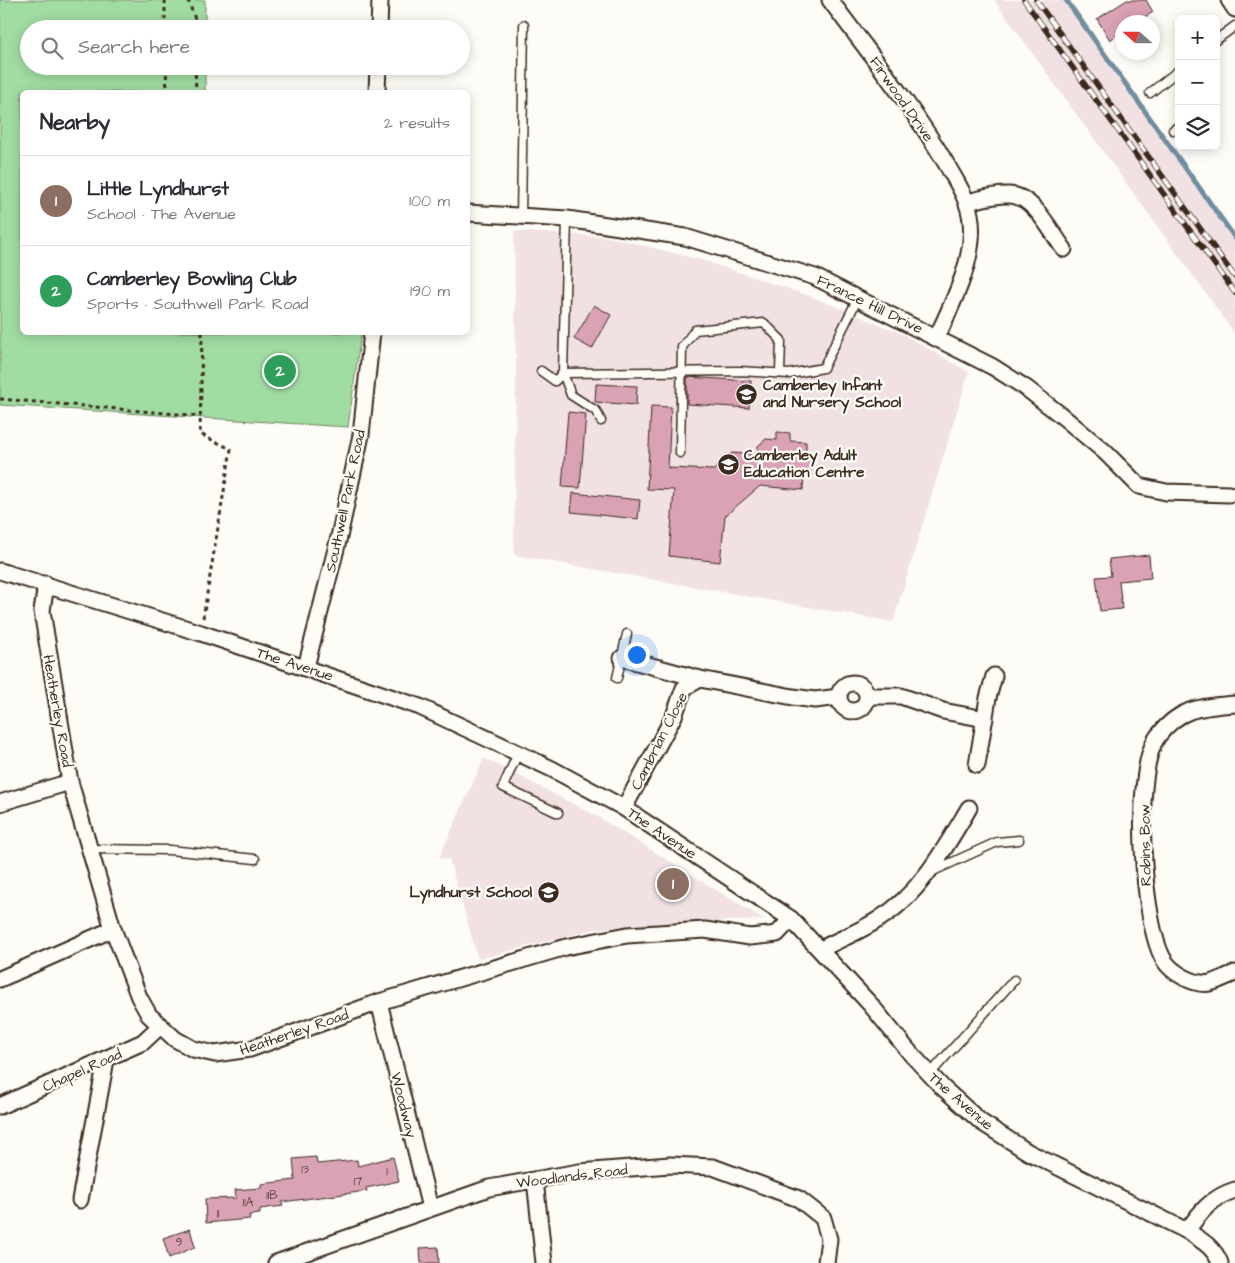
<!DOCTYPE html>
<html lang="en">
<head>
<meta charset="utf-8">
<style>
	body { margin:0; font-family:"Architects Daughter",sans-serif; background:#f2f2f3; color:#2b2b33 }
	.controls { position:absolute; right:15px; top:15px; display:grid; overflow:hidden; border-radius:8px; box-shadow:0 2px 12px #0003 }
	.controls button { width:45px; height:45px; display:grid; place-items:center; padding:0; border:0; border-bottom:1px solid #e1e1e2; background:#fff; color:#2b2b33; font:25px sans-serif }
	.compass { position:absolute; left:1115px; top:15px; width:45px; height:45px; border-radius:50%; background:#fff; box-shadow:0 2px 12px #0003; rotate:291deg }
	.you { position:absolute; left:636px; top:654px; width:18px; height:18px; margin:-12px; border:4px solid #fff; border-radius:50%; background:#1a73e8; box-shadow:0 0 0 8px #1a73e833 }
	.badge { display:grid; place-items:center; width:32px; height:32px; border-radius:50%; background:#1a73e8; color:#fff; font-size:16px; font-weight:700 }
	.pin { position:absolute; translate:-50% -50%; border:2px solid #fff; box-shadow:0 1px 5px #0006 }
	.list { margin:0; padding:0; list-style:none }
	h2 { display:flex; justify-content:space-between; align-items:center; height:65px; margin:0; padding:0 20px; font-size:21px }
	h2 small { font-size:16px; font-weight:400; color:#7c7c81 }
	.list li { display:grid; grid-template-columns:32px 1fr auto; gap:15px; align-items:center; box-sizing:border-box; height:90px; padding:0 20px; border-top:1px solid #e1e1e2 }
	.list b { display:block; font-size:19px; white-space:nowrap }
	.list p { margin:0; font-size:16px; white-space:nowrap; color:#7c7c81 }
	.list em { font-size:16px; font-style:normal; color:#7c7c81 }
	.icon { flex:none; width:28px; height:28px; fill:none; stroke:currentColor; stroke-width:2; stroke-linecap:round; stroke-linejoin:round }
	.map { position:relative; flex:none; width:1235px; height:1263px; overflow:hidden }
	.search { position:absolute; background:#fff; box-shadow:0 2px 12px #0003; left:20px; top:20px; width:450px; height:55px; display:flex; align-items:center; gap:12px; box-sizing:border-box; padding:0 18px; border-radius:28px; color:#7c7c81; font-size:19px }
	.panel { position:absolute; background:#fff; box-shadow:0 2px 12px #0003; left:20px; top:90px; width:450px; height:245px; border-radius:8px }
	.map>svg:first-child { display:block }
</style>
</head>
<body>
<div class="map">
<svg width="1235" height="1263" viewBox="0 0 1235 1263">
	<rect width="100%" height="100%" fill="#fdfcf7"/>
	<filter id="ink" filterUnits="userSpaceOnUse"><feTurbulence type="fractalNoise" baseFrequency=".02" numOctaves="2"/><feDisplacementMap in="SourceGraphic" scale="10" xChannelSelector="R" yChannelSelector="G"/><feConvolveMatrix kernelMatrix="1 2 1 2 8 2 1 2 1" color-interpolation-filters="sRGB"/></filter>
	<g filter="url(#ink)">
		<g fill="#f2e1e3">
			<path d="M 994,0 L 1070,0 L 1235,234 L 1235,334 Z"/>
			<path d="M 514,231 L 610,237 L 705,261 L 810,296 L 903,334 L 969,372 L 893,622 L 514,555 L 516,370 Z"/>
			<path d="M 484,758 L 598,817 L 765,920 L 663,923 L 595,929 L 478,959 L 449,859 L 439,858 Z"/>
		</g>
		<path fill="#a1dca2" stroke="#6e8360" d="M 0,0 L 205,0 L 205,29 L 29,29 L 29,66 L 205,66 L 205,92 L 22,92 L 22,332 L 361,333 L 348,427 L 0,405 Z"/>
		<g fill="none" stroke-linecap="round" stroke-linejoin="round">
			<path stroke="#708e9e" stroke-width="5" d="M 1066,0 L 1235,238"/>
		</g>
		<g fill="#daa2b5" stroke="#3b2a1e">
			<path d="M 1127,0 L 1146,0 L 1153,12 L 1137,22 L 1122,22 L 1122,31 L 1110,40 L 1097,19 Z"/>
			<path d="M 594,305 L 611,315 L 592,349 L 574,339 Z"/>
			<path d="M 687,377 L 751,381 L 749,408 L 687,404 Z"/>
			<path d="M 596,384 L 637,386 L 636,405 L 595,402 Z"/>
			<path d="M 651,406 L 671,407 L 668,468 L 714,470 L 732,453 L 758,455 L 758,446 L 766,439 L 777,440 L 777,432 L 790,433 L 790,441 L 806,442 L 806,457 L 811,458 L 810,476 L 804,475 L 803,490 L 760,486 L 725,516 L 720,562 L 669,556 L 674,490 L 647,489 Z"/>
			<path d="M 568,412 L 586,414 L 580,488 L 562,487 Z"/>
			<path d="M 573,493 L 640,500 L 638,519 L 571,512 Z"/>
			<path d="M 1149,555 L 1151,578 L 1119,581 L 1122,609 L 1100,611 L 1096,577 L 1111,576 L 1109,559 Z"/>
			<path d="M 316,1157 L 317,1164 L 357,1160 L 358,1166 L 393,1157 L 399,1181 L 366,1188 L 367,1191 L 282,1202 L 283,1206 L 260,1209 L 260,1214 L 249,1215 L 250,1219 L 206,1223 L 205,1199 L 236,1198 L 235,1190 L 261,1188 L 261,1184 L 295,1180 L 293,1159 Z"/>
			<path d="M 190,1229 L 195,1247 L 169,1258 L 163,1238 Z"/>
			<path d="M 438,1247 L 439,1263 L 421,1263 L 420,1248 Z"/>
		</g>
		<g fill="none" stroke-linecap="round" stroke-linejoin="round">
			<defs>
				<g id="service">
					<path d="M 1216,40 L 1235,26"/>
					<path d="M 1150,93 L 1179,70"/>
					<path d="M 1173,130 L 1179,126"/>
					<path d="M 521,217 L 524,25"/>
					<path d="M 567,219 L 563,373 L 739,371 L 789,374 L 823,368 L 857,300"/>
					<path d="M 541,371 L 555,381 L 563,373 L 571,395 L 596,411 L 601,421"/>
					<path d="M 680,453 L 682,347 L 695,330 L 764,323 L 781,340 L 780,373"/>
					<path d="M 617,678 L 627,634"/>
					<path d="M 518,753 L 503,787 L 558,813"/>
					<path d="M 90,849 L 170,850 L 255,859"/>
					<path d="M 931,872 L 997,842 L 1019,840"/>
					<path d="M 930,1074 L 1014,980"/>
				</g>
				<g id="minor">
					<path d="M 830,0 C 870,54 913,107 947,165 C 957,183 969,200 971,221 C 975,260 953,302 937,337"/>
					<path d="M 1229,0 L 1235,9"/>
					<path d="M 379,29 L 380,0"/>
					<path d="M 377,92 L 378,66"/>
					<path d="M 967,202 C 980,199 996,194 1010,195 C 1034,196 1051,232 1064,249"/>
					<path d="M 468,213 L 567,219 L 685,237 L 815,277 L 993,367 L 1026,388 L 1062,416 L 1105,452 L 1139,486 L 1166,492 L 1229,494"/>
					<path d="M 0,571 L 201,633 L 420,707 L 552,769 L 624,808 L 791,919 L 870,1004 L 911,1054 L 942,1087 L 981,1122 L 1028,1152 L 1187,1231 C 1201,1240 1214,1247 1220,1263"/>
					<path d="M 46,584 L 42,611 L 70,782 L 113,929 L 139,997 L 149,1015 L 175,1039 L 193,1049 L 215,1054 L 250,1049 L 379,1002 L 566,947 L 627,935 L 705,930 L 750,937 L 769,935 L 777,934 L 791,919"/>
					<path d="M 622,658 L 700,679 L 793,697 L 815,700 L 839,697"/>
					<path d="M 306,667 L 339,537 L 361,435 L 372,332"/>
					<circle cx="853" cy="697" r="14"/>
					<path d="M 868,696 L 901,696 L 943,711 L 985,719"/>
					<path d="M 1235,704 C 1201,707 1180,707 1158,736 C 1132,770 1142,924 1164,960 C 1172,973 1195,986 1210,983 C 1218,981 1227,976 1235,973"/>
					<path d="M 977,765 L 988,698 L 994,676"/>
					<path d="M 0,803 L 70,782"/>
					<path d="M 624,808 L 674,716 L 684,688 L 700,679"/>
					<path d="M 821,949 C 840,939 861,931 879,919 C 920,894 945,848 969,808"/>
					<path d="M 0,979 L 113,929"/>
					<path d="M 379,1002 L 430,1208"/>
					<path d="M 0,1106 L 143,1042 L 159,1027"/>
					<path d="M 535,1180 L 544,1263"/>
					<path d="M 80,1200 L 106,1060"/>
					<path d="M 1187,1231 C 1200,1212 1212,1197 1235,1190"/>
					<path d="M 276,1263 L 489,1188 L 579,1172 L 670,1165 L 713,1167 L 799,1199 L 823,1218 L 829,1239 L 826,1263"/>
				</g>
			</defs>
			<use href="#service" stroke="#3b2a1e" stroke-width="11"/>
			<use href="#minor" stroke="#3b2a1e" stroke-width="19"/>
			<g stroke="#3b2a1e" stroke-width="3" stroke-dasharray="4 4" stroke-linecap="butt">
				<path d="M 165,0 L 165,29"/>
				<path d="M 188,0 L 195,19 L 196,29"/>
				<path d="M 166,66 L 167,92"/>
				<path d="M 195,66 L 196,92"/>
				<path d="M 202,332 L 200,434 L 231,449 L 203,618"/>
				<path d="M 0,399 L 201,416"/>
			</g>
			<use href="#service" stroke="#fdfcf7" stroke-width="8"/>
			<use href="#minor" stroke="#fdfcf7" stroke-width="15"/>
			<defs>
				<g id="rail">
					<path d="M 1024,0 L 1235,293"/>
					<path d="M 1036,0 L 1235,277"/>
				</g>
			</defs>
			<use href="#rail" stroke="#3b2a1e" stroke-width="5.5"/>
			<use href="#rail" stroke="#fdfcf7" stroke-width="4" stroke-dasharray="11" stroke-linecap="butt"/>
		</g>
	</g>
	<defs>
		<symbol id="school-disc" viewBox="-11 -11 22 22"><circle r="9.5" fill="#3b2a1e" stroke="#fdfcf7"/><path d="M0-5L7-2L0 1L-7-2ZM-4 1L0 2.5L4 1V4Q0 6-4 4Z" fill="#fff"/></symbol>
	</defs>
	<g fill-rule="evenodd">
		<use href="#school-disc" x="734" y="382" width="25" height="25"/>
		<use href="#school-disc" x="716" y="452" width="25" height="25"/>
		<use href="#school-disc" x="536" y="880" width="25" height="25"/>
	</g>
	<g text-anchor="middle" stroke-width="4.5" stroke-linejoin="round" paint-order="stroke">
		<g font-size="12" fill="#634844">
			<text x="305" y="1173">13</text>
			<text x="387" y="1175">1</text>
			<text x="358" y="1185">17</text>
			<text x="272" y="1199">11B</text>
			<text x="248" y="1206">11A</text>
			<text x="218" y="1217">11</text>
			<text x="179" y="1246">9</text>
		</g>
		<g font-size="15" fill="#3b2a1e" stroke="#fdfcf7">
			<text transform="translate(902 99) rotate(55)" y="5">Firwood Drive</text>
			<text transform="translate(870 304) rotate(26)" y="5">France Hill Drive</text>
			<text transform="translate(345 501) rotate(-78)" y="5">Southwell Park Road</text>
			<text transform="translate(295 664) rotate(18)" y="5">The Avenue</text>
			<text transform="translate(58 711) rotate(80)" y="5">Heatherley Road</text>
			<text transform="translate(659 741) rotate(-63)" y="5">Cambrian Close</text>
			<text transform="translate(662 833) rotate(34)" y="5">The Avenue</text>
			<text transform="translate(1145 845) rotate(-91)" y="5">Robins Bow</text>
			<text transform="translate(294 1032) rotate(-19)" y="5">Heatherley Road</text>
			<text transform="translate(82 1070) rotate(-24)" y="5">Chapel Road</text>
			<text transform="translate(961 1101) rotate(41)" y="5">The Avenue</text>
			<text transform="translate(404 1105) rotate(76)" y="5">Woodway</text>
			<text transform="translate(572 1176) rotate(-7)" y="5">Woodlands Road</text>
		</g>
		<g font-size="15" font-weight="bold" fill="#3b2a1e" stroke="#fdfcf7" text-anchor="start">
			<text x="763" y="390">Camberley Infant<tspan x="763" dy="17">and Nursery School</tspan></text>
			<text x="744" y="460">Camberley Adult<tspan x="744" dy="17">Education Centre</tspan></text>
			<text x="532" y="897" text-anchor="end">Lyndhurst School</text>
		</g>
	</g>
</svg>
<div class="controls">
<button>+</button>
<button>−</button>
<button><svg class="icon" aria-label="layers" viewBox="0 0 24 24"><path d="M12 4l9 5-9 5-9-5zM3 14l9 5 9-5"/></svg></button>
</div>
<svg class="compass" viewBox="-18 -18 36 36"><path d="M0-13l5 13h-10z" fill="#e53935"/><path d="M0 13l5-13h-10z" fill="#7c7c81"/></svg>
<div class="you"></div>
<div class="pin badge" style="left:673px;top:884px;background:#8d6e63">1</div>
<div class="pin badge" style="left:280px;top:371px;background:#2e9e5b">2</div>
<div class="search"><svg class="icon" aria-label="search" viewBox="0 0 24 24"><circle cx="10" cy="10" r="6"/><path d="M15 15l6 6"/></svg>Search here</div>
<section class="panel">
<h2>Nearby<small>2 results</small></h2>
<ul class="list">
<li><span class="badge" style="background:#8d6e63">1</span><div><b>Little Lyndhurst</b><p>School · The Avenue</p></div><em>100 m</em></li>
<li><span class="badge" style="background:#2e9e5b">2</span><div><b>Camberley Bowling Club</b><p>Sports · Southwell Park Road</p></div><em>190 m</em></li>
</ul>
</section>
</div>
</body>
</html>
